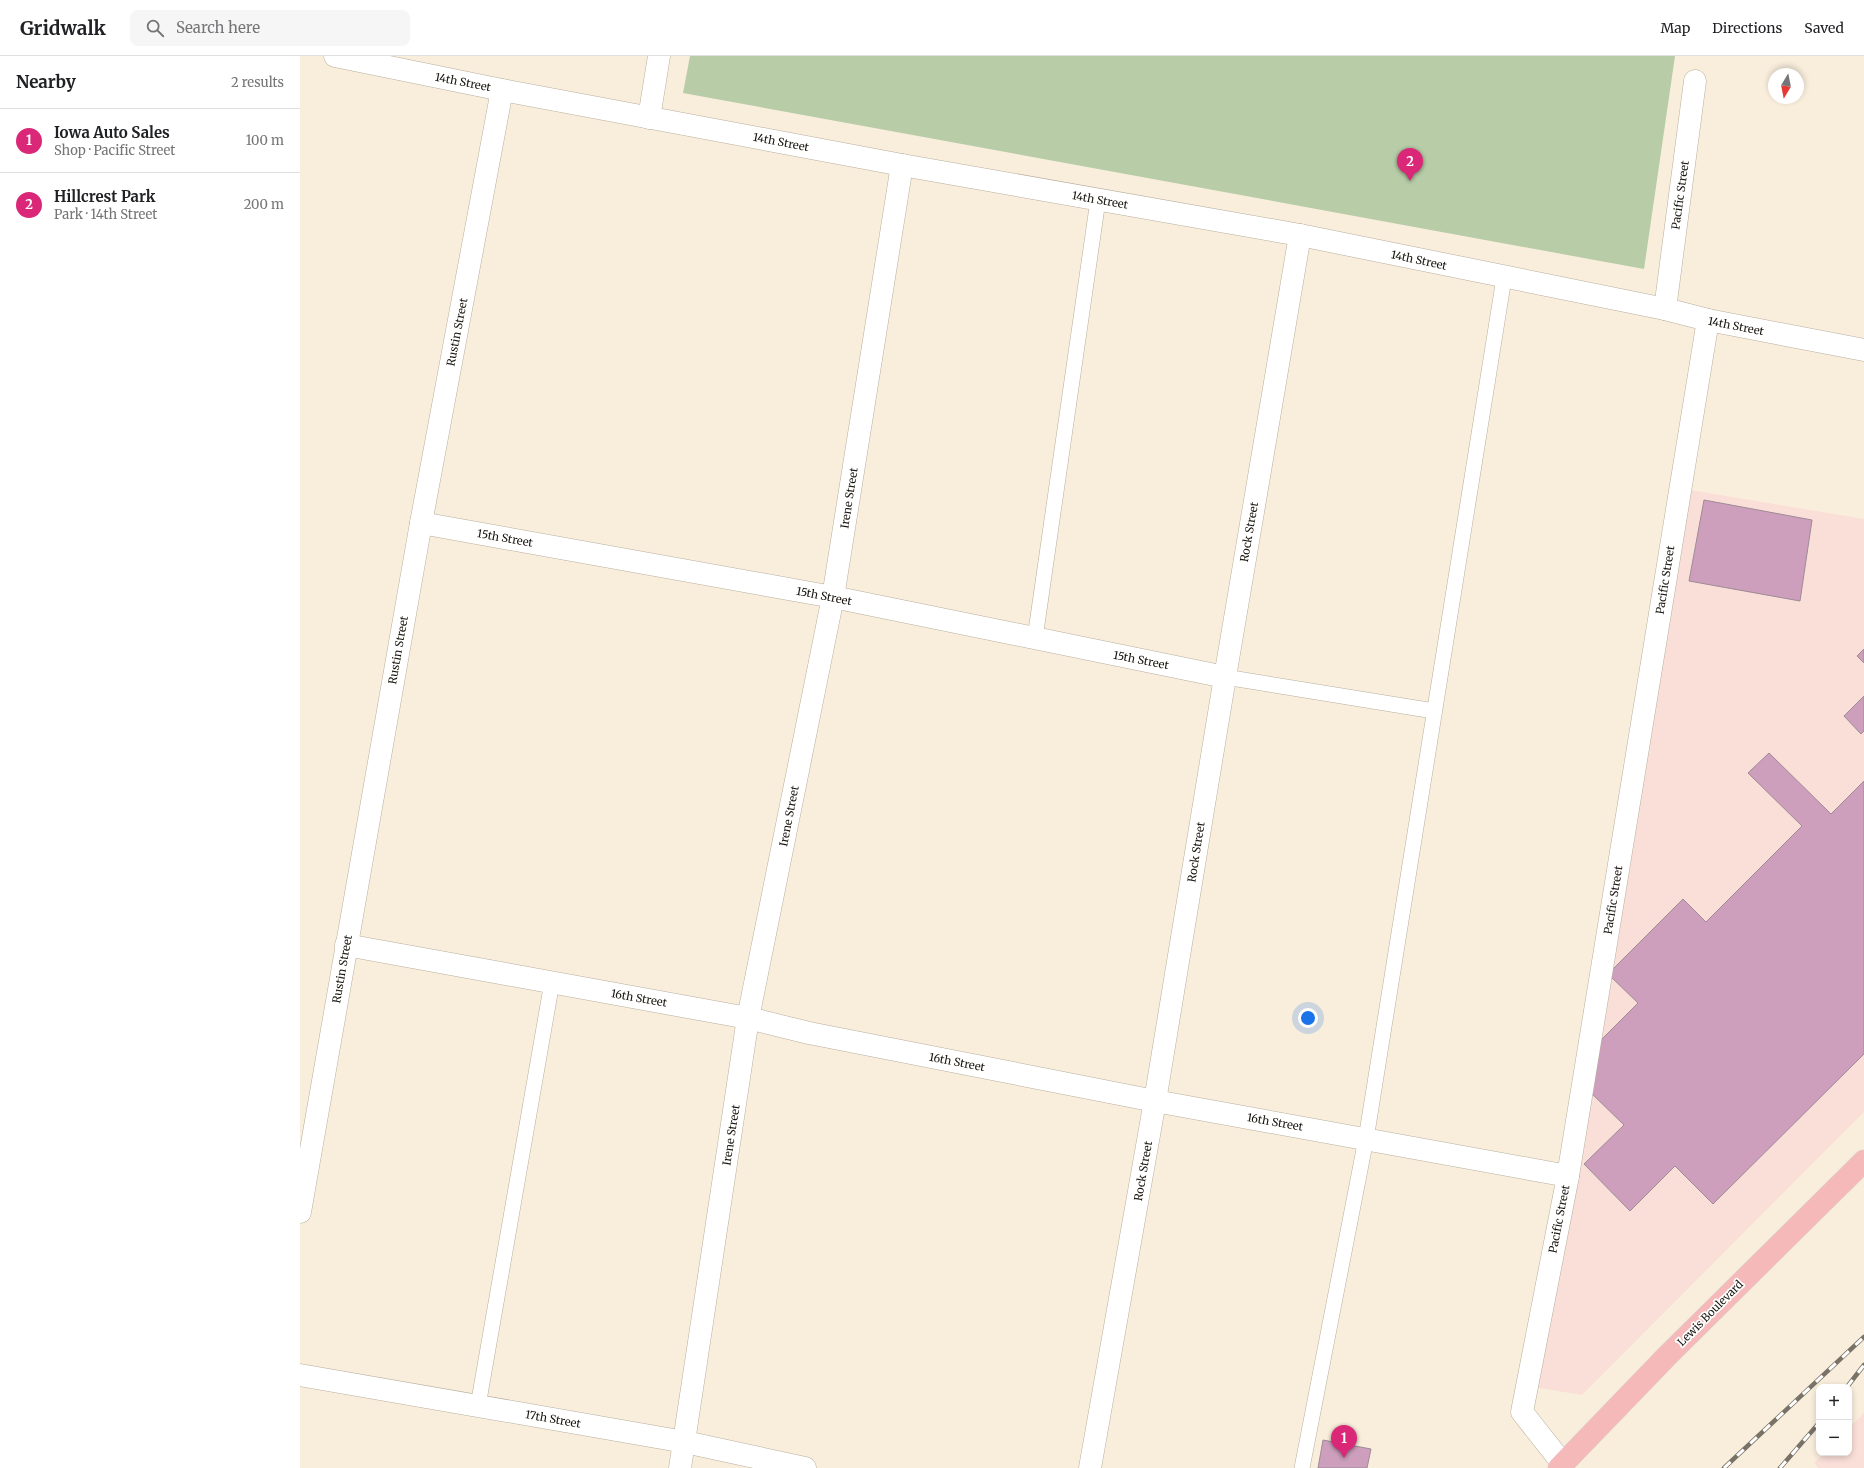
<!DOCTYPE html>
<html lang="en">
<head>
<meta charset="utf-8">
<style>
	body { margin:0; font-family:Merriweather,serif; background:#f6f6f6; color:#202124 }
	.controls { position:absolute; right:12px; bottom:12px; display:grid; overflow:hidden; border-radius:8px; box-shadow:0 2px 6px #0003 }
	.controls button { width:36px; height:36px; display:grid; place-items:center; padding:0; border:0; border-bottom:1px solid #e0e0e0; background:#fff; color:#202124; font:20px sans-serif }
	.compass { position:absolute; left:1468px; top:12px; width:36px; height:36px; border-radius:50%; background:#fff; box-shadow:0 2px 6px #0003; rotate:190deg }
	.you { position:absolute; left:1008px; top:962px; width:14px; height:14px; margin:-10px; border:3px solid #fff; border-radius:50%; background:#1a73e8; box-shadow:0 0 0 6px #1a73e833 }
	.badge { display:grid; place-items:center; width:26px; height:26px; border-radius:50%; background:#db2777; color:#fff; font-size:13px; font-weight:700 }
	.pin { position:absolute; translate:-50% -33px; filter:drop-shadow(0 1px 2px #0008) }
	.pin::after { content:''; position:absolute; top:21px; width:14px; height:12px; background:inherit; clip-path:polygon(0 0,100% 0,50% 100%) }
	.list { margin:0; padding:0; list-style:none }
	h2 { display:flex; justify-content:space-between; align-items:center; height:52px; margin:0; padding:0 16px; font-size:17px }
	h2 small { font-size:13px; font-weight:400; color:#757577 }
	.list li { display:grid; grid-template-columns:26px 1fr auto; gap:12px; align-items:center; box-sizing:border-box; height:64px; padding:0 16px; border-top:1px solid #e0e0e0 }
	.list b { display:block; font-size:15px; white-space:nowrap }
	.list p { margin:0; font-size:13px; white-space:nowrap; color:#757577 }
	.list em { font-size:13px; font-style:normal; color:#757577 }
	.icon { flex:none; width:22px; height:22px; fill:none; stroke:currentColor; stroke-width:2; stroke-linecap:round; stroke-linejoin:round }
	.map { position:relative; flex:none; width:1564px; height:1412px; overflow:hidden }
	header { display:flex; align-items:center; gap:24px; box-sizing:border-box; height:56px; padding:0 20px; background:#fff; border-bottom:1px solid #e0e0e0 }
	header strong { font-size:19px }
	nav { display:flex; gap:22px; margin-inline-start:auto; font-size:14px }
	.search { width:280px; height:36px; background:#f6f6f6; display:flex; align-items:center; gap:10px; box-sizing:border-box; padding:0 14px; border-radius:8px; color:#757577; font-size:15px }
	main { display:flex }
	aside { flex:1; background:#fff }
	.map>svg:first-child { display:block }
</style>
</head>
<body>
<header>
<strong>Gridwalk</strong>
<div class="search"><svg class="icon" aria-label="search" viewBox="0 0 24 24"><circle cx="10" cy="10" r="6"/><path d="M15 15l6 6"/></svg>Search here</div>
<nav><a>Map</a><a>Directions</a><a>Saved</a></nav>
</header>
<main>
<aside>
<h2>Nearby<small>2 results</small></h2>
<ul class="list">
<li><span class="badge">1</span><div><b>Iowa Auto Sales</b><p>Shop · Pacific Street</p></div><em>100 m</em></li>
<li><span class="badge">2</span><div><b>Hillcrest Park</b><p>Park · 14th Street</p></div><em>200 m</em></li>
</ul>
</aside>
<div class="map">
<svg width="1564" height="1412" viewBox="0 0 1564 1412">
	<rect width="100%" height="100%" fill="#f9eedc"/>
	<g fill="#f9dfd7">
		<path d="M 1384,433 L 1564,463 L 1564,1056 L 1282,1339 L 1233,1331 Z"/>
		<path d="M 1564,1357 L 1564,1412 L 1518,1412 L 1514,1407 L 1524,1397 L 1549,1397 L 1549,1372 Z"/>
	</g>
	<path fill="#b7cca7" d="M 390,0 L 1375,0 L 1344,213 L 383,37 Z"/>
	<g fill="#cd9fbc" stroke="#9d8b96">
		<path d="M 1404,444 L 1512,464 L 1500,545 L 1389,525 Z"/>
		<path d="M 1564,593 L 1564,607 L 1557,600 Z"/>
		<path d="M 1564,640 L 1564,675 L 1561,678 L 1544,660 Z"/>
		<path d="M 1469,697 L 1531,758 L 1564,725 L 1564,998 L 1413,1148 L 1375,1110 L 1330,1155 L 1284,1108 L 1324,1069 L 1286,1032 L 1293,992 L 1338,947 L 1308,918 L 1383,843 L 1406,866 L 1502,770 L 1448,717 Z"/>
		<path d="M 1023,1384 L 1071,1393 L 1067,1412 L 1018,1412 Z"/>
	</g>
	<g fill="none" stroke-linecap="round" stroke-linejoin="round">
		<defs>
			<g id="lane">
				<path d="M 735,582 L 798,144"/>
				<path d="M 925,621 L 1134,655"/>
				<path d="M 178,1350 L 252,926"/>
				<path d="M 1002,1412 L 1066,1083 L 1204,222"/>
			</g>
			<g id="street">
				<path d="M 35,0 L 202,34 L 602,109 L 1000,179 L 1365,253 L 1408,264 L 1564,294"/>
				<path d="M 349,62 L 359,0"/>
				<path d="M 1365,253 L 1395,25"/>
				<path d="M 121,467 L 533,541 L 925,621"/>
				<path d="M 46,889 L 448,962 L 509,977 L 855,1045 L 1268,1120"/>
				<path d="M 0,1156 L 121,467 L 202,34"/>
				<path d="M 0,1319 L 385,1386 L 505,1412"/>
				<path d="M 1263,1408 L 1222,1356 L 1268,1120 L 1408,264"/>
				<path d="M 380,1412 L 448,962 L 533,541 L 602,109"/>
				<path d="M 790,1412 L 855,1045 L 925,621 L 1000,179"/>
			</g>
			<path id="primary" d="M 1259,1412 L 1367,1300 L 1564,1105"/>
		</defs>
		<use href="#lane" stroke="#b8ae9d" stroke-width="16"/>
		<use href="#street" stroke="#b8ae9d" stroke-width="23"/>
		<use href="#primary" stroke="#dadad9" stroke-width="23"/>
		<use href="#lane" stroke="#fff" stroke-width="15"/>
		<use href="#street" stroke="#fff" stroke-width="22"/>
		<use href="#primary" stroke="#f6b9b9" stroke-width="22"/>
		<defs>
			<g id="rail">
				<path d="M 1547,1331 L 1564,1309"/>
				<path d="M 1424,1412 L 1564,1281"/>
				<path d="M 1480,1412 L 1519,1367"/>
			</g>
		</defs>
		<use href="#rail" stroke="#797266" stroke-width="4.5"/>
		<use href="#rail" stroke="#fff" stroke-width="3" stroke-dasharray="9" stroke-linecap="butt"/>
	</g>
	<g text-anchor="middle" stroke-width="3.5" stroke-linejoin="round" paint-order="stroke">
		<g font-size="11" fill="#1a1610" stroke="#fff">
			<text transform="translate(163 26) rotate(11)" y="4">14th Street</text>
			<text transform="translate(481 86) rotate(11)" y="4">14th Street</text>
			<text transform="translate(1380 139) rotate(-82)" y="4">Pacific Street</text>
			<text transform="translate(800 144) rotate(10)" y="4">14th Street</text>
			<text transform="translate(1119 204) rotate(12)" y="4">14th Street</text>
			<text transform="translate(1436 270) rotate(11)" y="4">14th Street</text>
			<text transform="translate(157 276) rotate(-79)" y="4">Rustin Street</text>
			<text transform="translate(549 442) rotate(-81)" y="4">Irene Street</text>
			<text transform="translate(949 476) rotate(-80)" y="4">Rock Street</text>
			<text transform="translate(205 482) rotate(10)" y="4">15th Street</text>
			<text transform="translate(1365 524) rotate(-81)" y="4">Pacific Street</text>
			<text transform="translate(524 540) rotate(11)" y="4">15th Street</text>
			<text transform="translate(98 594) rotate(-80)" y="4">Rustin Street</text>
			<text transform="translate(841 604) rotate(11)" y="4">15th Street</text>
			<text transform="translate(489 760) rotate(-79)" y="4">Irene Street</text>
			<text transform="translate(896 796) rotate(-81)" y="4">Rock Street</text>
			<text transform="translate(1313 844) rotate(-81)" y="4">Pacific Street</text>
			<text transform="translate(42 913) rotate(-80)" y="4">Rustin Street</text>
			<text transform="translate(339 942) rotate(10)" y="4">16th Street</text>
			<text transform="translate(657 1006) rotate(11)" y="4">16th Street</text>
			<text transform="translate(975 1066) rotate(10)" y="4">16th Street</text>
			<text transform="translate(431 1079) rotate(-81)" y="4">Irene Street</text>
			<text transform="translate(843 1115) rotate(-80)" y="4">Rock Street</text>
			<text transform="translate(1259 1163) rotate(-79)" y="4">Pacific Street</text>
			<text transform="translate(1410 1257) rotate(-45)" y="4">Lewis Boulevard</text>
			<text transform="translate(253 1363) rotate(10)" y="4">17th Street</text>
		</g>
	</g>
</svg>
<div class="controls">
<button>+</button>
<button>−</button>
</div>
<svg class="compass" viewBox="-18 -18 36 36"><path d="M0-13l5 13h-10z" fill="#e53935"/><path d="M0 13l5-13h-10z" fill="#757577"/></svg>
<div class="you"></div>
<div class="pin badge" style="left:1044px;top:1402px">1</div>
<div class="pin badge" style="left:1110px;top:125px">2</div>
</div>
</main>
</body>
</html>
